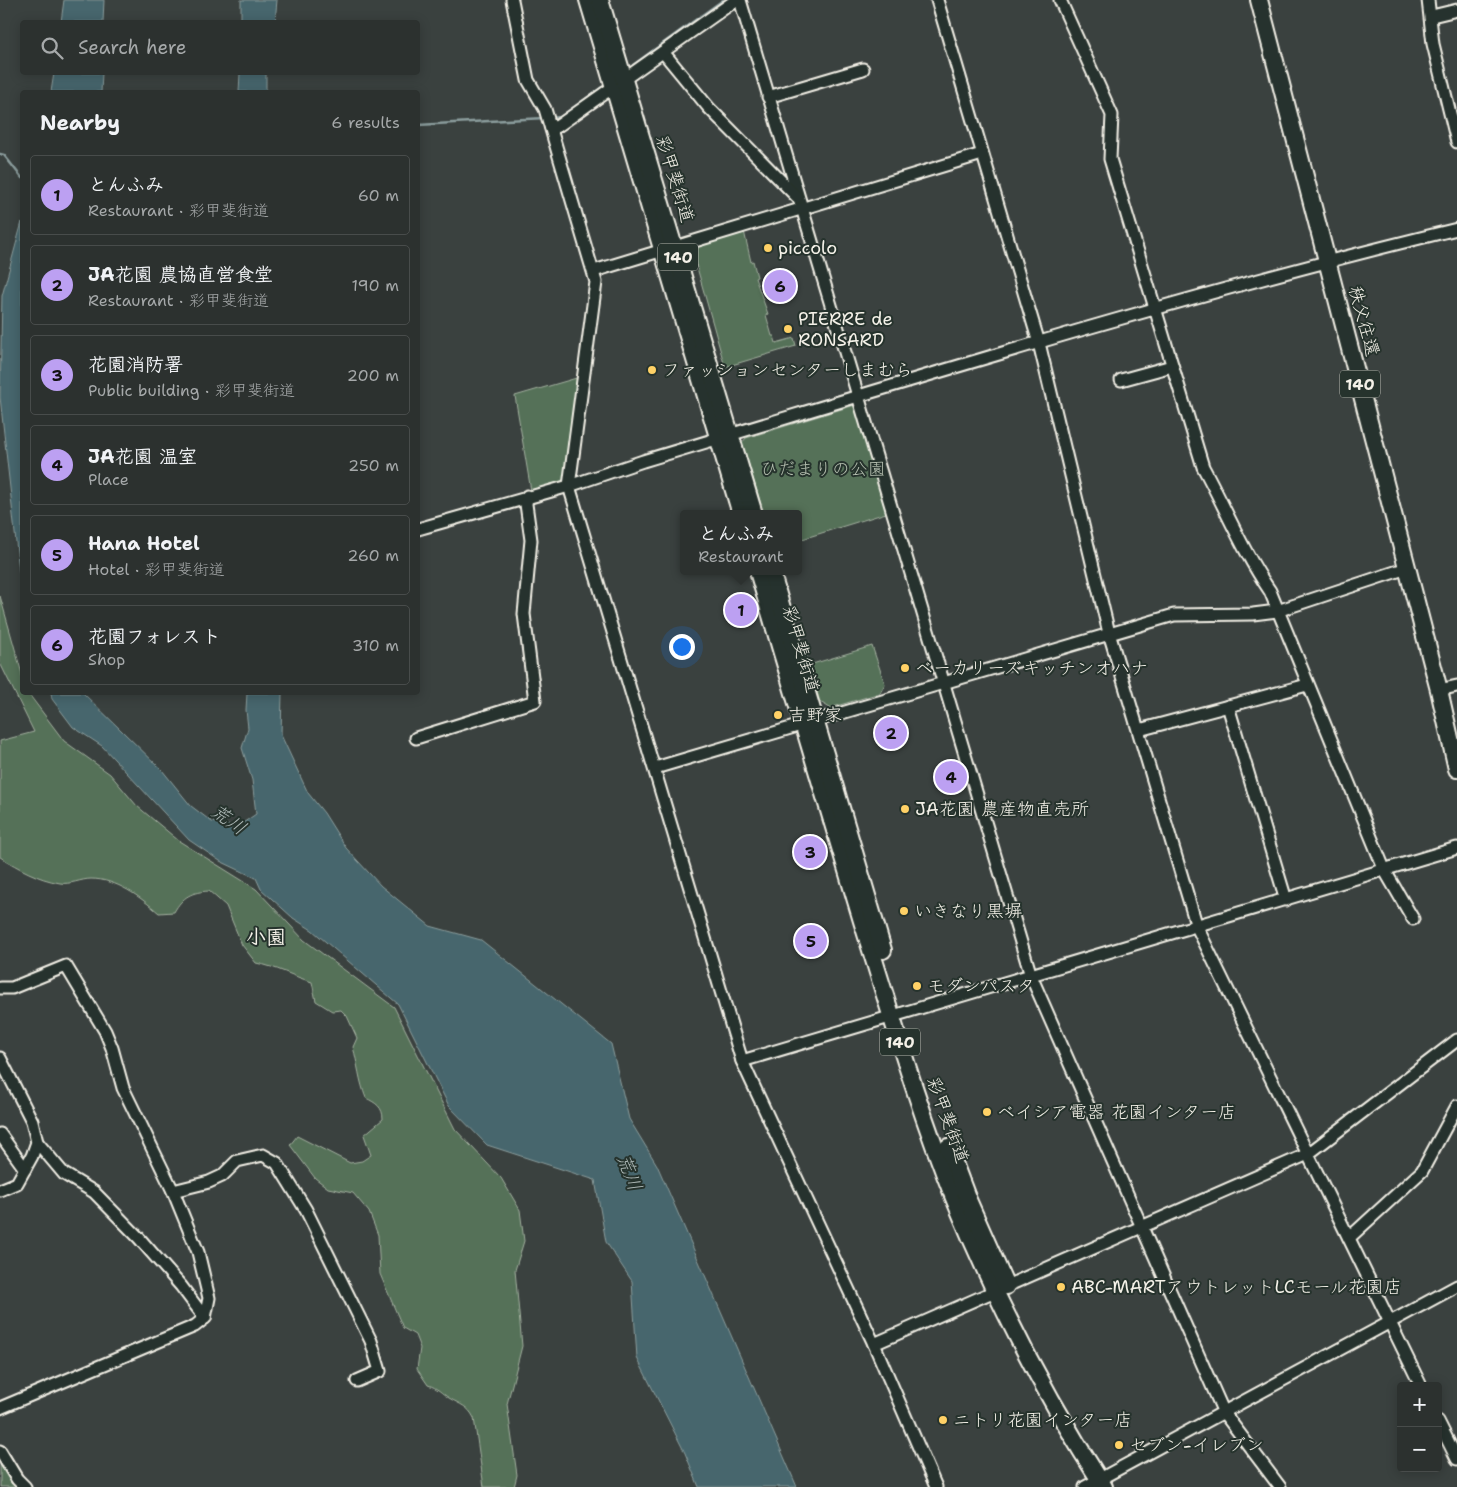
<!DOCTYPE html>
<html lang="en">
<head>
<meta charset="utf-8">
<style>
	body { margin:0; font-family:"Shantell Sans","Klee One",sans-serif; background:#343937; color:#f1f3f6 }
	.controls { position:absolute; right:15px; bottom:15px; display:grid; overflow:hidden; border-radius:5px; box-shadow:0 2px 12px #0003 }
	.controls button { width:45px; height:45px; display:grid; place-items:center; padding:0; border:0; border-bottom:1px solid #484c4b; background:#2c312f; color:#f1f3f6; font:25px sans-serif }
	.you { position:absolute; left:681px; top:646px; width:18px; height:18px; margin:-12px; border:4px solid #fff; border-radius:50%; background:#1a73e8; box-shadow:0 0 0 8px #1a73e833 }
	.badge { display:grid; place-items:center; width:32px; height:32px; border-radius:50%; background:#bca0f2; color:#111; font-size:16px; font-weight:700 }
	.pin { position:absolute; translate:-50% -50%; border:2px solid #fff; box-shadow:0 1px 5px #0006 }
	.popup { position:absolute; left:680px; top:510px; width:122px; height:65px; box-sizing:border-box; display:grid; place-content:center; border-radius:5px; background:#2c312f; filter:drop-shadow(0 1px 4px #0005); font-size:16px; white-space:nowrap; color:#a6a9aa }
	.popup b { font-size:19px; color:#f1f3f6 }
	.popup::after { content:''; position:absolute; left:50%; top:100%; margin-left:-10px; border:10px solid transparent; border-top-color:#2c312f }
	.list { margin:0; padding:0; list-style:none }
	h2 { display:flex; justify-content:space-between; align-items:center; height:65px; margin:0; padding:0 20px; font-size:21px }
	h2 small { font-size:16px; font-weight:400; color:#a6a9aa }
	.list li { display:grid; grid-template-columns:32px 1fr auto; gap:15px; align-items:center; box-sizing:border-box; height:80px; margin:0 10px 10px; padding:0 10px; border:1px solid #484c4b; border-radius:5px }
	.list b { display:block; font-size:19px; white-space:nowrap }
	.list p { margin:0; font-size:16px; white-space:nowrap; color:#a6a9aa }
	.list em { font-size:16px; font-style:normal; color:#a6a9aa }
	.icon { flex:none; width:28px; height:28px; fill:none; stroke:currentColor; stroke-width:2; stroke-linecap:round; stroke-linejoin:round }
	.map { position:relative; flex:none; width:1457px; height:1487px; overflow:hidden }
	.search { position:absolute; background:#2c312f; box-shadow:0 2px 12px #0003; left:20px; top:20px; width:400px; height:55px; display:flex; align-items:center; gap:12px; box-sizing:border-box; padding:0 18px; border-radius:5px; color:#a6a9aa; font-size:19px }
	.panel { position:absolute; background:#2c312f; box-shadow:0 2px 12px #0003; left:20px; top:90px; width:400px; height:605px; border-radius:5px }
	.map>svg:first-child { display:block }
</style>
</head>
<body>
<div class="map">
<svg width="1457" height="1487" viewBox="0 0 1457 1487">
	<rect width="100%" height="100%" fill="#3a413f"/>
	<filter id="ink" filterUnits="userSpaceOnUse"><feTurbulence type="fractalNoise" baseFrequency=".02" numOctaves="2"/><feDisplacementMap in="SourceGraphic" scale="10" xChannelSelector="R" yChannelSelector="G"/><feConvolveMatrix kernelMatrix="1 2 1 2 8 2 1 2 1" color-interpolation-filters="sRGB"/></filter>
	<g filter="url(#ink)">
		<g fill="#547159" stroke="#a4b1a0">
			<path d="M 744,231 L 751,262 L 753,261 L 757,277 L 755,278 L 768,314 L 766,315 L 772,336 L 774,336 L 776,343 L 794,338 L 796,346 L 725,367 L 691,246 Z"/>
			<path d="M 580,377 L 564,483 L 531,491 L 515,396 Z"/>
			<path d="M 855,405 L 888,510 L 886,513 L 799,540 L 798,514 L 764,514 L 742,443 L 746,438 Z"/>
			<path d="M 0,596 L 22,674 L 22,692 L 28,693 L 64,741 L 110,774 L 137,806 L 179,841 L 256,889 L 304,940 L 394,1007 L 455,1129 L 501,1178 L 520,1210 L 524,1241 L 515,1270 L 522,1346 L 507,1404 L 517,1475 L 514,1487 L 484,1487 L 474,1418 C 468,1406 461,1405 449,1398 C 441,1393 438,1388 428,1385 L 417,1369 L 420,1348 L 415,1335 L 403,1328 L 380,1274 L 378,1235 L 369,1212 L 353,1193 L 328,1188 L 315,1178 L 290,1145 L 297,1136 L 350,1163 L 362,1161 L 371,1155 L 364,1135 L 383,1119 C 383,1107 376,1103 366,1098 C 359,1081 358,1064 353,1047 L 357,1038 L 347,1016 L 341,1010 L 332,1011 L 316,1001 L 312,982 C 292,976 277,967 256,963 L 242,945 L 226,906 L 209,891 C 192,892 183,896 174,912 L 159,913 C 140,897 117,879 91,879 C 81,879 70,885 60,883 C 37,879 20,869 0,857 L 0,741 L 34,732 L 0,663 Z"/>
			<path d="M 872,646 L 885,684 L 880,693 L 830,708 L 820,702 L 809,665 Z"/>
			<path d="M 0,1459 L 20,1487 L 0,1487 Z"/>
		</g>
		<g fill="#46666d" stroke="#8c9e9e">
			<path d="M 64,0 L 104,0 L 103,22 L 61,22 Z"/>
			<path d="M 241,0 L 277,0 L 275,22 L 241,22 Z"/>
			<path d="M 54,73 L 102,73 L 101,92 L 51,92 Z"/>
			<path d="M 240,73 L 266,73 L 266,92 L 239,92 Z"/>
			<path d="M 22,222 L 22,597 L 0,397 L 2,296 Z"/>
			<path d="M 51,693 L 83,693 L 162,770 L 191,806 L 212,822 L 237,827 L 256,814 L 252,780 L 242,748 L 248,728 L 246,710 L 247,693 L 282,693 L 281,735 L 308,793 L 324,813 L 346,848 L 381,886 L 430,926 L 481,940 L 611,1044 L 629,1119 L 657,1165 L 797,1487 L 699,1487 L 685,1453 L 637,1358 L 632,1281 L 606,1242 L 595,1180 L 487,1145 L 449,1106 L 398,1004 L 312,930 L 293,918 L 261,889 L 256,878 L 220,861 L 189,840 L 102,746 L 73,727 L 52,699 Z"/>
		</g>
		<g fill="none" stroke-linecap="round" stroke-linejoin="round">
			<g stroke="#8c9e9e" stroke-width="2.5">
				<path d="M 633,65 L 723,0"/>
				<path d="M 551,118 L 560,117 L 602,87"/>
				<path d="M 418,125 L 545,118"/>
				<path d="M 0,154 L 4,155 L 22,178"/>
			</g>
			<defs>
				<g id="minor">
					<path d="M 512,0 L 528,80 L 545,109 L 596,282 L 569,486 L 742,1061 L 874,1344 L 936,1487"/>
					<path d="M 740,0 L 1031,976 L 1224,1413 L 1280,1487"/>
					<path d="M 937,0 L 1039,343 L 1109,633 L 1197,927 L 1421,1386"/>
					<path d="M 1060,0 L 1112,115 L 1110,159 L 1203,467 C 1226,509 1243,552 1270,591 L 1385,871 L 1413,919"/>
					<path d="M 1428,0 L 1433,44 L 1457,142"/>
					<path d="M 1432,16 L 1457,10"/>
					<path d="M 663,52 L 709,108 L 797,197"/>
					<path d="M 768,97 L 863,69"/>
					<path d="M 551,128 L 558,126 L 736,0"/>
					<path d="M 675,247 L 982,154"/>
					<path d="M 594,271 L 663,250"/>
					<path d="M 1121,380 L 1172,366"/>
					<path d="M 418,529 L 569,486 L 643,461 C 913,380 1183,295 1457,229"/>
					<path d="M 1439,690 L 1457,686"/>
					<path d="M 1228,706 L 1286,900"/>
					<path d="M 1139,730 L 1307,685"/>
					<path d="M 416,738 L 535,701 L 524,614 L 531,540 L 526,504 L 527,496"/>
					<path d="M 655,768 L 1174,615 L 1253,614 L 1277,611 L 1407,568"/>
					<path d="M 0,988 L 12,988 L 66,966 L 105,1031 L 112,1048 L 123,1088 L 173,1191 L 198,1252 L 209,1298 L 205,1318 L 195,1326 L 0,1408"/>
					<path d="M 0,1058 L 32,1121 L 37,1142 L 32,1156 L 17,1183 L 0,1190"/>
					<path d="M 742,1061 L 1457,848"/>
					<path d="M 0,1134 L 25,1169"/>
					<path d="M 37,1142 L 64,1174 L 94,1192 L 139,1238 L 181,1286 L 205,1318"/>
					<path d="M 173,1191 L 209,1182 L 222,1176 L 237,1161 L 263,1155 L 277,1163 L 306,1210 L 371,1341 L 380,1371 L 357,1381"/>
					<path d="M 1349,1238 L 1422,1171 L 1457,1106"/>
					<path d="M 874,1344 L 1308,1154 L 1457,1040"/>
					<path d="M 1438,1421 L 1457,1459"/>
					<path d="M 0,1451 L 17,1479 L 25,1487"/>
					<path d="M 1085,1487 L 1457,1286"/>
				</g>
				<g id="highway">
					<path d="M 588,0 L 741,514"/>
					<path d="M 600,0 L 754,514"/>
					<path d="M 1259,0 L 1439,690 L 1457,769"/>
					<path d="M 758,571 C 792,688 827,805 862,921 C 891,1014 918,1108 954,1198 C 995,1298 1045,1396 1104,1487"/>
					<path d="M 771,571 L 883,950"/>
					<path d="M 948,1147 L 968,1200 L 1006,1286"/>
				</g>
			</defs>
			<use href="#minor" stroke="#f4f1e8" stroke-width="15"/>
			<use href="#highway" stroke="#f4f1e8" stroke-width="20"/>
			<use href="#minor" stroke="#26332d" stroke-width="11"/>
			<use href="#highway" stroke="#26332d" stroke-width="16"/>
		</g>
	</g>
	<g fill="#ffd166" stroke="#26332d" stroke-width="2">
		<circle cx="768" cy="248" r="5"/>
		<circle cx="788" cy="329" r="5"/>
		<circle cx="652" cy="370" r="5"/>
		<circle cx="905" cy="668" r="5"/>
		<circle cx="778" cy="715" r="5"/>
		<circle cx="905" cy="809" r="5"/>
		<circle cx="904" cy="911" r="5"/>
		<circle cx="917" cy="986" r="5"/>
		<circle cx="987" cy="1112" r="5"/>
		<circle cx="1061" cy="1287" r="5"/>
		<circle cx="943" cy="1420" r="5"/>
		<circle cx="1119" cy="1445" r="5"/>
	</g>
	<g text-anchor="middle" stroke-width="4" stroke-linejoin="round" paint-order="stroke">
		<g fill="#26332d" stroke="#b6b8b0" stroke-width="1">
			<rect x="658" y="243.5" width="40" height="27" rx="4"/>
			<rect x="1340" y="370.5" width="40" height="27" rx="4"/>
			<rect x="880" y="1028.5" width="40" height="27" rx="4"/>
		</g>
		<g font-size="16" font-weight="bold" fill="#f4f1e8">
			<text x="678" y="263">140</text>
			<text x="1360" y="390">140</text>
			<text x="900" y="1048">140</text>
		</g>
		<g font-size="18" fill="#f4f1e8" stroke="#26332d">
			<text transform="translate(675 179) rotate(73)" y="6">彩甲斐街道</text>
			<text transform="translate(1364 321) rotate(75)" y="6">秩父往還</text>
			<text transform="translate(801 649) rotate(74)" y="6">彩甲斐街道</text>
			<text transform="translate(948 1120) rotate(70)" y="6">彩甲斐街道</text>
		</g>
		<g font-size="18" fill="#f4f1e8" stroke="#26332d" text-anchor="start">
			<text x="778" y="254">piccolo</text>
			<text x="798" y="325">PIERRE de<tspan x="798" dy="21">RONSARD</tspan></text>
			<text x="662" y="376">ファッションセンターしまむら</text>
			<text x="915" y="674">ベーカリーズキッチンオハナ</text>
			<text x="788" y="721">吉野家</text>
			<text x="915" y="815">JA花園 農産物直売所</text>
			<text x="914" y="917">いきなり黒塀</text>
			<text x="927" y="992">モダンパスタ</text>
			<text x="997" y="1118">ベイシア電器 花園インター店</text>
			<text x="1071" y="1293">ABC-MARTアウトレットLCモール花園店</text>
			<text x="953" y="1426">ニトリ花園インター店</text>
			<text x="1129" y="1451">セブン-イレブン</text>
		</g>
		<g font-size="18" fill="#b4beaf" stroke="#26332d">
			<text x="823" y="475">ひだまりの公園</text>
		</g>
		<g font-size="19" font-style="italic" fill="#aeb9b7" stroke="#26332d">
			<text transform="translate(229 819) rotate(35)" y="7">荒川</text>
			<text transform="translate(630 1172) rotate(69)" y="7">荒川</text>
		</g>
		<g font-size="20" font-weight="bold" fill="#f4f1e8" stroke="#26332d">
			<text x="266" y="944">小園</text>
		</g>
	</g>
</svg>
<div class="controls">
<button>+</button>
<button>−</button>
</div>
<div class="you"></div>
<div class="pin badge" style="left:741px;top:610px">1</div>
<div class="popup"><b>とんふみ</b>Restaurant</div>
<div class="pin badge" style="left:891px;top:733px">2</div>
<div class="pin badge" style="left:810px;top:852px">3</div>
<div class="pin badge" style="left:951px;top:777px">4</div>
<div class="pin badge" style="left:811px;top:941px">5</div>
<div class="pin badge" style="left:780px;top:286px">6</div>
<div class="search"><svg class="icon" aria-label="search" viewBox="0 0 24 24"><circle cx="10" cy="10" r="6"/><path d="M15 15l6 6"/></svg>Search here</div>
<section class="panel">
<h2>Nearby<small>6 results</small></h2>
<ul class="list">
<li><span class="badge">1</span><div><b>とんふみ</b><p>Restaurant · 彩甲斐街道</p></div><em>60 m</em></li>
<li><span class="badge">2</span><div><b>JA花園 農協直営食堂</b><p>Restaurant · 彩甲斐街道</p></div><em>190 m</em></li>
<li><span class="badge">3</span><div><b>花園消防署</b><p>Public building · 彩甲斐街道</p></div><em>200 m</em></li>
<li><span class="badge">4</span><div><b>JA花園 温室</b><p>Place</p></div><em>250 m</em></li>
<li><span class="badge">5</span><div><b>Hana Hotel</b><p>Hotel · 彩甲斐街道</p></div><em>260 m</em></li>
<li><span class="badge">6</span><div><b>花園フォレスト</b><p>Shop</p></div><em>310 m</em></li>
</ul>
</section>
</div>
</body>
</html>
